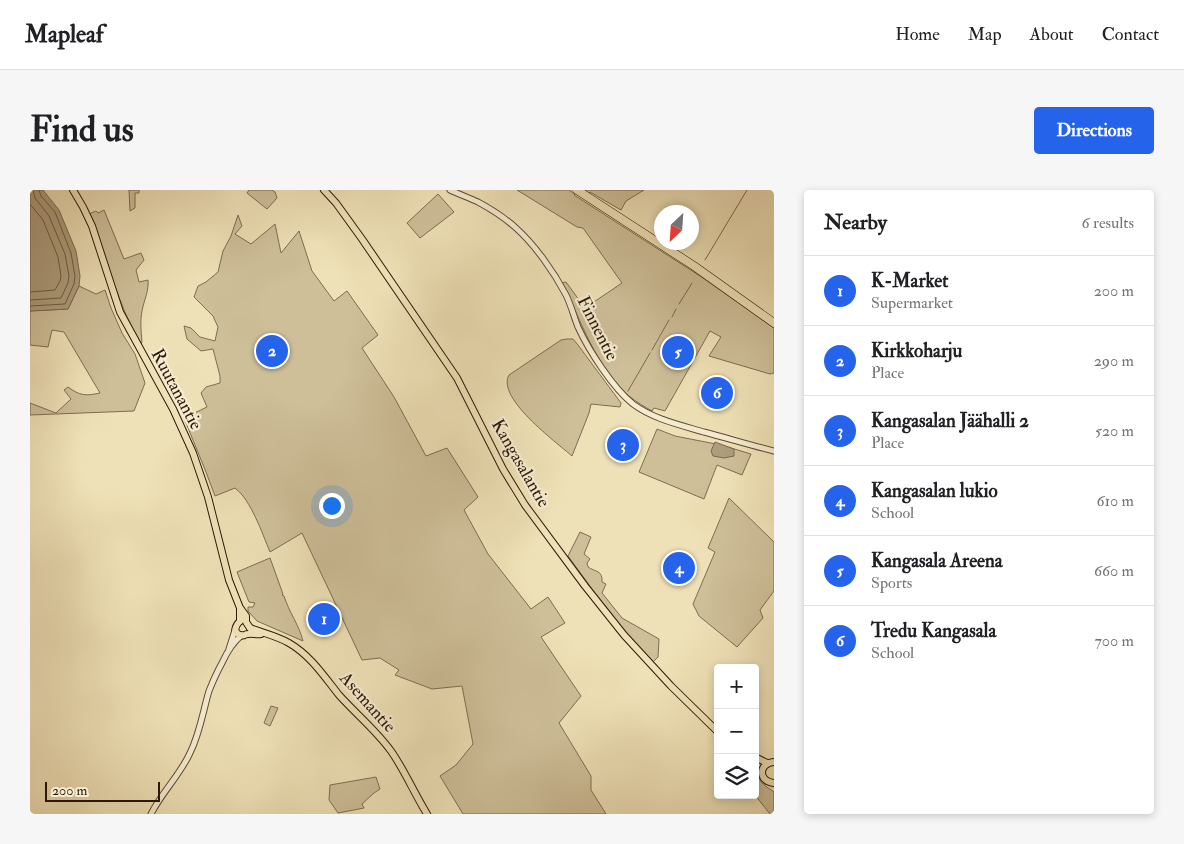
<!DOCTYPE html>
<html lang="en">
<head>
<meta charset="utf-8">
<style>
	body { margin:0; font-family:"IM FELL Double Pica",serif; background:#f6f6f6; color:#202124 }
	.controls { position:absolute; right:15px; bottom:15px; display:grid; overflow:hidden; border-radius:5px; box-shadow:0 2px 8px #0003 }
	.controls button { width:45px; height:45px; display:grid; place-items:center; padding:0; border:0; border-bottom:1px solid #e0e0e0; background:#fff; color:#202124; font:25px sans-serif }
	.compass { position:absolute; left:624px; top:15px; width:45px; height:45px; border-radius:50%; background:#fff; box-shadow:0 2px 8px #0003; rotate:205deg }
	.scale { position:absolute; left:15px; bottom:12px; width:115px; box-sizing:border-box; padding-left:5px; border:2px solid #2d1809; border-top:0; font-size:14px; line-height:18px; white-space:nowrap; color:#2d1809; -webkit-text-stroke:4px #f5ecd0; paint-order:stroke }
	.you { position:absolute; left:301px; top:315px; width:18px; height:18px; margin:-12px; border:4px solid #fff; border-radius:50%; background:#1a73e8; box-shadow:0 0 0 8px #1a73e833 }
	.badge { display:grid; place-items:center; width:32px; height:32px; border-radius:50%; background:#2563eb; color:#fff; font-size:16px; font-weight:700 }
	.pin { position:absolute; translate:-50% -50%; border:2px solid #fff; box-shadow:0 1px 5px #0006 }
	.list { margin:0; padding:0; list-style:none }
	h2 { display:flex; justify-content:space-between; align-items:center; height:65px; margin:0; padding:0 20px; font-size:21px }
	h2 small { font-size:16px; font-weight:400; color:#757577 }
	.list li { display:grid; grid-template-columns:32px 1fr auto; gap:15px; align-items:center; box-sizing:border-box; height:70px; padding:0 20px; border-top:1px solid #e0e0e0 }
	.list b { display:block; font-size:19px; white-space:nowrap }
	.list p { margin:0; font-size:16px; white-space:nowrap; color:#757577 }
	.list em { font-size:16px; font-style:normal; color:#757577 }
	.icon { flex:none; width:28px; height:28px; fill:none; stroke:currentColor; stroke-width:2; stroke-linecap:round; stroke-linejoin:round }
	.map { position:relative; flex:none; width:744px; height:624px; overflow:hidden; border-radius:5px }
	header { display:flex; align-items:center; gap:30px; box-sizing:border-box; height:70px; padding:0 25px; background:#fff; border-bottom:1px solid #e0e0e0 }
	header strong { font-size:24px }
	nav { display:flex; gap:28px; margin-inline-start:auto; font-size:18px }
	.intro { display:flex; align-items:center; justify-content:space-between; box-sizing:border-box; height:120px; padding:0 30px }
	h1 { margin:0; font-size:35px }
	.button { padding:12px 22px; border-radius:5px; background:#2563eb; color:#fff; font-size:18px; font-weight:700 }
	main { display:flex; gap:30px; padding:0 30px }
	aside { flex:1; background:#fff; border-radius:5px; box-shadow:0 2px 8px #0003 }
	.map>svg:first-child { display:block }
</style>
</head>
<body>
<header>
<strong>Mapleaf</strong>
<nav><a>Home</a><a>Map</a><a>About</a><a>Contact</a></nav>
</header>
<div class="intro"><h1>Find us</h1><a class="button">Directions</a></div>
<main>
<div class="map">
<svg width="744" height="624" viewBox="0 0 744 624">
	<rect width="100%" height="100%" fill="#efe1b7"/>
	<filter id="stains"><feTurbulence type="fractalNoise" baseFrequency=".004" numOctaves="4"/><feColorMatrix values="0 0 0 0 .2 0 0 0 0 .09 0 0 0 0 .02 0 0 0 .5 -.17"/></filter>
	<radialGradient id="worn" r=".72"><stop offset=".6" stop-color="#630" stop-opacity="0"/><stop offset="1" stop-color="#630" stop-opacity=".3"/></radialGradient>
	<g fill="#cebf99" stroke="#7e6c51">
		<path d="M 99,0 L 109,0 L 109,3 L 105,3 L 105,18 L 100,21 Z"/>
		<path d="M 219,0 L 242,0 L 245,2 L 247,8 L 237,19 L 217,3 Z"/>
		<path d="M 487,0 L 539,0 L 545,4 L 544,5 L 673,88 L 744,138 L 744,183 L 740,184 L 679,166 L 691,147 L 680,141 L 635,221 L 624,218 L 622,221 C 615,217 606,212 599,206 C 565,176 552,132 532,93 L 536,92 L 555,118 L 592,93 L 553,38 L 547,37 Z"/>
		<path d="M 553,0 L 614,0 L 596,11 L 591,20 L 560,2 L 558,4 Z"/>
		<path d="M 408,4 L 424,22 L 390,48 L 377,33 Z"/>
		<path d="M 74,20 L 94,69 L 111,63 L 114,70 L 106,80 L 109,92 L 118,90 C 119,101 114,110 112,121 C 110,131 111,141 112,152 L 111,154 C 87,114 77,67 59,24 L 66,21 L 68,23 Z"/>
		<path d="M 208,25 L 212,36 L 205,44 L 221,54 L 245,34 L 251,63 L 269,41 L 282,81 L 304,111 L 317,101 L 348,145 L 332,158 L 364,207 L 396,266 L 417,258 L 448,307 L 434,320 L 458,364 L 501,419 L 518,407 L 535,433 L 511,447 L 551,506 L 529,533 L 561,586 L 561,600 L 576,624 L 433,624 L 410,586 L 426,575 L 443,554 L 432,496 L 402,499 L 365,485 L 369,480 L 350,468 L 332,470 L 272,343 L 240,362 C 232,343 221,310 205,298 L 185,306 L 176,282 L 154,228 L 177,217 L 171,203 L 176,197 L 190,193 L 190,186 L 183,159 L 171,161 L 157,149 L 154,136 L 161,138 L 170,147 L 185,151 L 188,137 L 183,126 L 164,107 L 168,96 L 176,92 L 188,82 L 193,61 L 201,46 Z"/>
		<path d="M 49,96 L 66,104 L 75,100 L 81,118 L 92,143 L 105,164 L 115,193 L 104,221 L 0,225 L 0,213 L 26,223 L 41,209 L 34,200 L 38,197 C 50,206 56,206 70,203 L 34,142 L 22,140 L 18,157 L 0,155 L 0,121 L 38,119 Z"/>
		<path d="M 537,149 L 543,149 L 548,155 L 591,213 L 590,217 L 561,214 L 559,223 L 542,266 C 526,252 466,208 479,185 L 531,150 Z"/>
		<path d="M 627,239 L 645,246 L 691,255 L 721,264 L 712,285 L 687,275 L 674,309 L 609,282 Z"/>
		<path d="M 699,308 L 744,352 L 744,401 L 730,420 L 733,428 L 707,457 L 669,426 L 663,414 L 685,362 L 678,358 Z"/>
		<path d="M 550,342 L 561,347 L 554,364 L 560,369 L 557,373 L 558,377 C 565,382 573,380 572,392 L 576,394 L 572,403 L 592,428 L 629,449 L 628,467 L 623,472 L 594,443 L 538,366 Z"/>
		<path d="M 240,368 L 253,404 L 252,405 L 254,406 C 259,422 269,435 273,451 L 227,431 L 218,421 L 218,417 L 223,417 L 225,413 L 219,412 L 207,382 Z"/>
		<path d="M 241,516 L 248,518 L 240,536 L 234,533 Z"/>
		<path d="M 725,577 C 729,592 732,594 744,602 L 744,624 L 740,624 L 725,605 Z"/>
		<path d="M 346,587 L 350,599 L 344,603 L 332,614 L 334,618 L 308,623 L 299,610 L 300,595 Z"/>
	</g>
	<g fill="#ad9d7c" stroke="#7a684e">
		<path d="M 0,0 L 13,0 L 29,20 L 46,61 L 50,86 L 49,96 L 38,119 L 0,121 Z"/>
		<path d="M 685,252 L 704,259 L 704,266 L 694,268 L 683,266 L 681,261 Z"/>
	</g>
	<g fill="none" stroke-linecap="round" stroke-linejoin="round">
		<g stroke="#6d5a42" stroke-width="1">
			<path d="M 0,14 L 13,30 L 28,67 L 31,86 L 30,91 L 25,100 L 0,102"/>
			<path d="M 0,110 L 31,108 L 38,93 L 39,86 L 35,64 L 19,26 L 5,8 L 3,0"/>
			<path d="M 0,116 L 35,114 L 44,94 L 45,86 L 41,63 L 25,22 L 11,6 L 9,0"/>
		</g>
		<g stroke="#7a684e" stroke-width="1">
			<path d="M 675,70 L 717,0"/>
			<path d="M 649,114 L 662,93"/>
			<path d="M 642,127 L 646,119"/>
			<path d="M 622,160 L 639,130"/>
			<path d="M 598,201 L 620,163"/>
		</g>
		<defs>
			<g id="minor">
				<path d="M 420,0 C 429,4 439,8 448,12 C 461,19 475,28 486,38 C 505,55 524,82 536,105 C 541,115 544,127 548,137 C 559,161 583,198 603,214 C 623,229 650,235 674,242 C 697,248 720,255 744,261"/>
				<path d="M 199,459 L 205,440"/>
				<path d="M 121,624 C 132,602 150,585 160,563 C 170,543 173,521 179,501 C 183,491 187,482 192,473 C 197,462 203,452 212,445"/>
			</g>
			<g id="major">
				<path d="M 43,0 L 53,17 L 62,36 L 90,122 L 143,219 L 163,263 L 178,307 L 199,390 L 210,418 L 210,431"/>
				<path d="M 294,0 L 306,13 L 332,49 L 427,188 L 473,279 L 495,315 L 555,396 L 594,445 L 641,496 L 688,542"/>
				<path d="M 211,419 L 216,426 L 216,432 L 220,438"/>
				<path d="M 210,431 C 206,435 202,442 210,445 C 215,447 214,444 218,444 C 223,443 226,445 231,444"/>
				<path d="M 220,438 C 233,443 247,446 259,453 C 280,465 294,486 309,505 C 326,524 346,540 361,561 C 375,581 384,603 397,624"/>
				<path d="M 725,567 L 737,573"/>
				<path d="M 744,572 C 728,573 728,592 744,593"/>
			</g>
			<path id="highway" d="M 547,0 L 664,76 L 744,133"/>
		</defs>
		<use href="#minor" stroke="#5e4a34" stroke-width="7"/>
		<use href="#major" stroke="#2d1809" stroke-width="8"/>
		<use href="#highway" stroke="#2d1809" stroke-width="9"/>
		<use href="#minor" stroke="#f5ecd0" stroke-width="5"/>
		<use href="#major" stroke="#efe1b7" stroke-width="6"/>
		<use href="#highway" stroke="#efe1b7" stroke-width="8"/>
	</g>
	<g text-anchor="middle" stroke-width="4.5" stroke-linejoin="round" paint-order="stroke">
		<g font-size="18" fill="#2d1809" stroke="#f5ecd0">
			<text transform="translate(568 138) rotate(63)" y="6">Finnentie</text>
			<text transform="translate(147 199) rotate(62)" y="6">Ruutanantie</text>
			<text transform="translate(491 273) rotate(60)" y="6">Kangasalantie</text>
			<text transform="translate(338 512) rotate(48)" y="6">Asemantie</text>
		</g>
	</g>
	<rect width="100%" height="100%" filter="url(#stains)"/>
	<rect width="100%" height="100%" fill="url(#worn)"/>
</svg>
<div class="controls">
<button>+</button>
<button>−</button>
<button><svg class="icon" aria-label="layers" viewBox="0 0 24 24"><path d="M12 4l9 5-9 5-9-5zM3 14l9 5 9-5"/></svg></button>
</div>
<svg class="compass" viewBox="-18 -18 36 36"><path d="M0-13l5 13h-10z" fill="#e53935"/><path d="M0 13l5-13h-10z" fill="#757577"/></svg>
<div class="scale">200 m</div>
<div class="you"></div>
<div class="pin badge" style="left:294px;top:429px">1</div>
<div class="pin badge" style="left:242px;top:161px">2</div>
<div class="pin badge" style="left:593px;top:255px">3</div>
<div class="pin badge" style="left:649px;top:378px">4</div>
<div class="pin badge" style="left:648px;top:162px">5</div>
<div class="pin badge" style="left:687px;top:203px">6</div>
</div>
<aside>
<h2>Nearby<small>6 results</small></h2>
<ul class="list">
<li><span class="badge">1</span><div><b>K-Market</b><p>Supermarket</p></div><em>200 m</em></li>
<li><span class="badge">2</span><div><b>Kirkkoharju</b><p>Place</p></div><em>290 m</em></li>
<li><span class="badge">3</span><div><b>Kangasalan Jäähalli 2</b><p>Place</p></div><em>520 m</em></li>
<li><span class="badge">4</span><div><b>Kangasalan lukio</b><p>School</p></div><em>610 m</em></li>
<li><span class="badge">5</span><div><b>Kangasala Areena</b><p>Sports</p></div><em>660 m</em></li>
<li><span class="badge">6</span><div><b>Tredu Kangasala</b><p>School</p></div><em>700 m</em></li>
</ul>
</aside>
</main>
</body>
</html>
